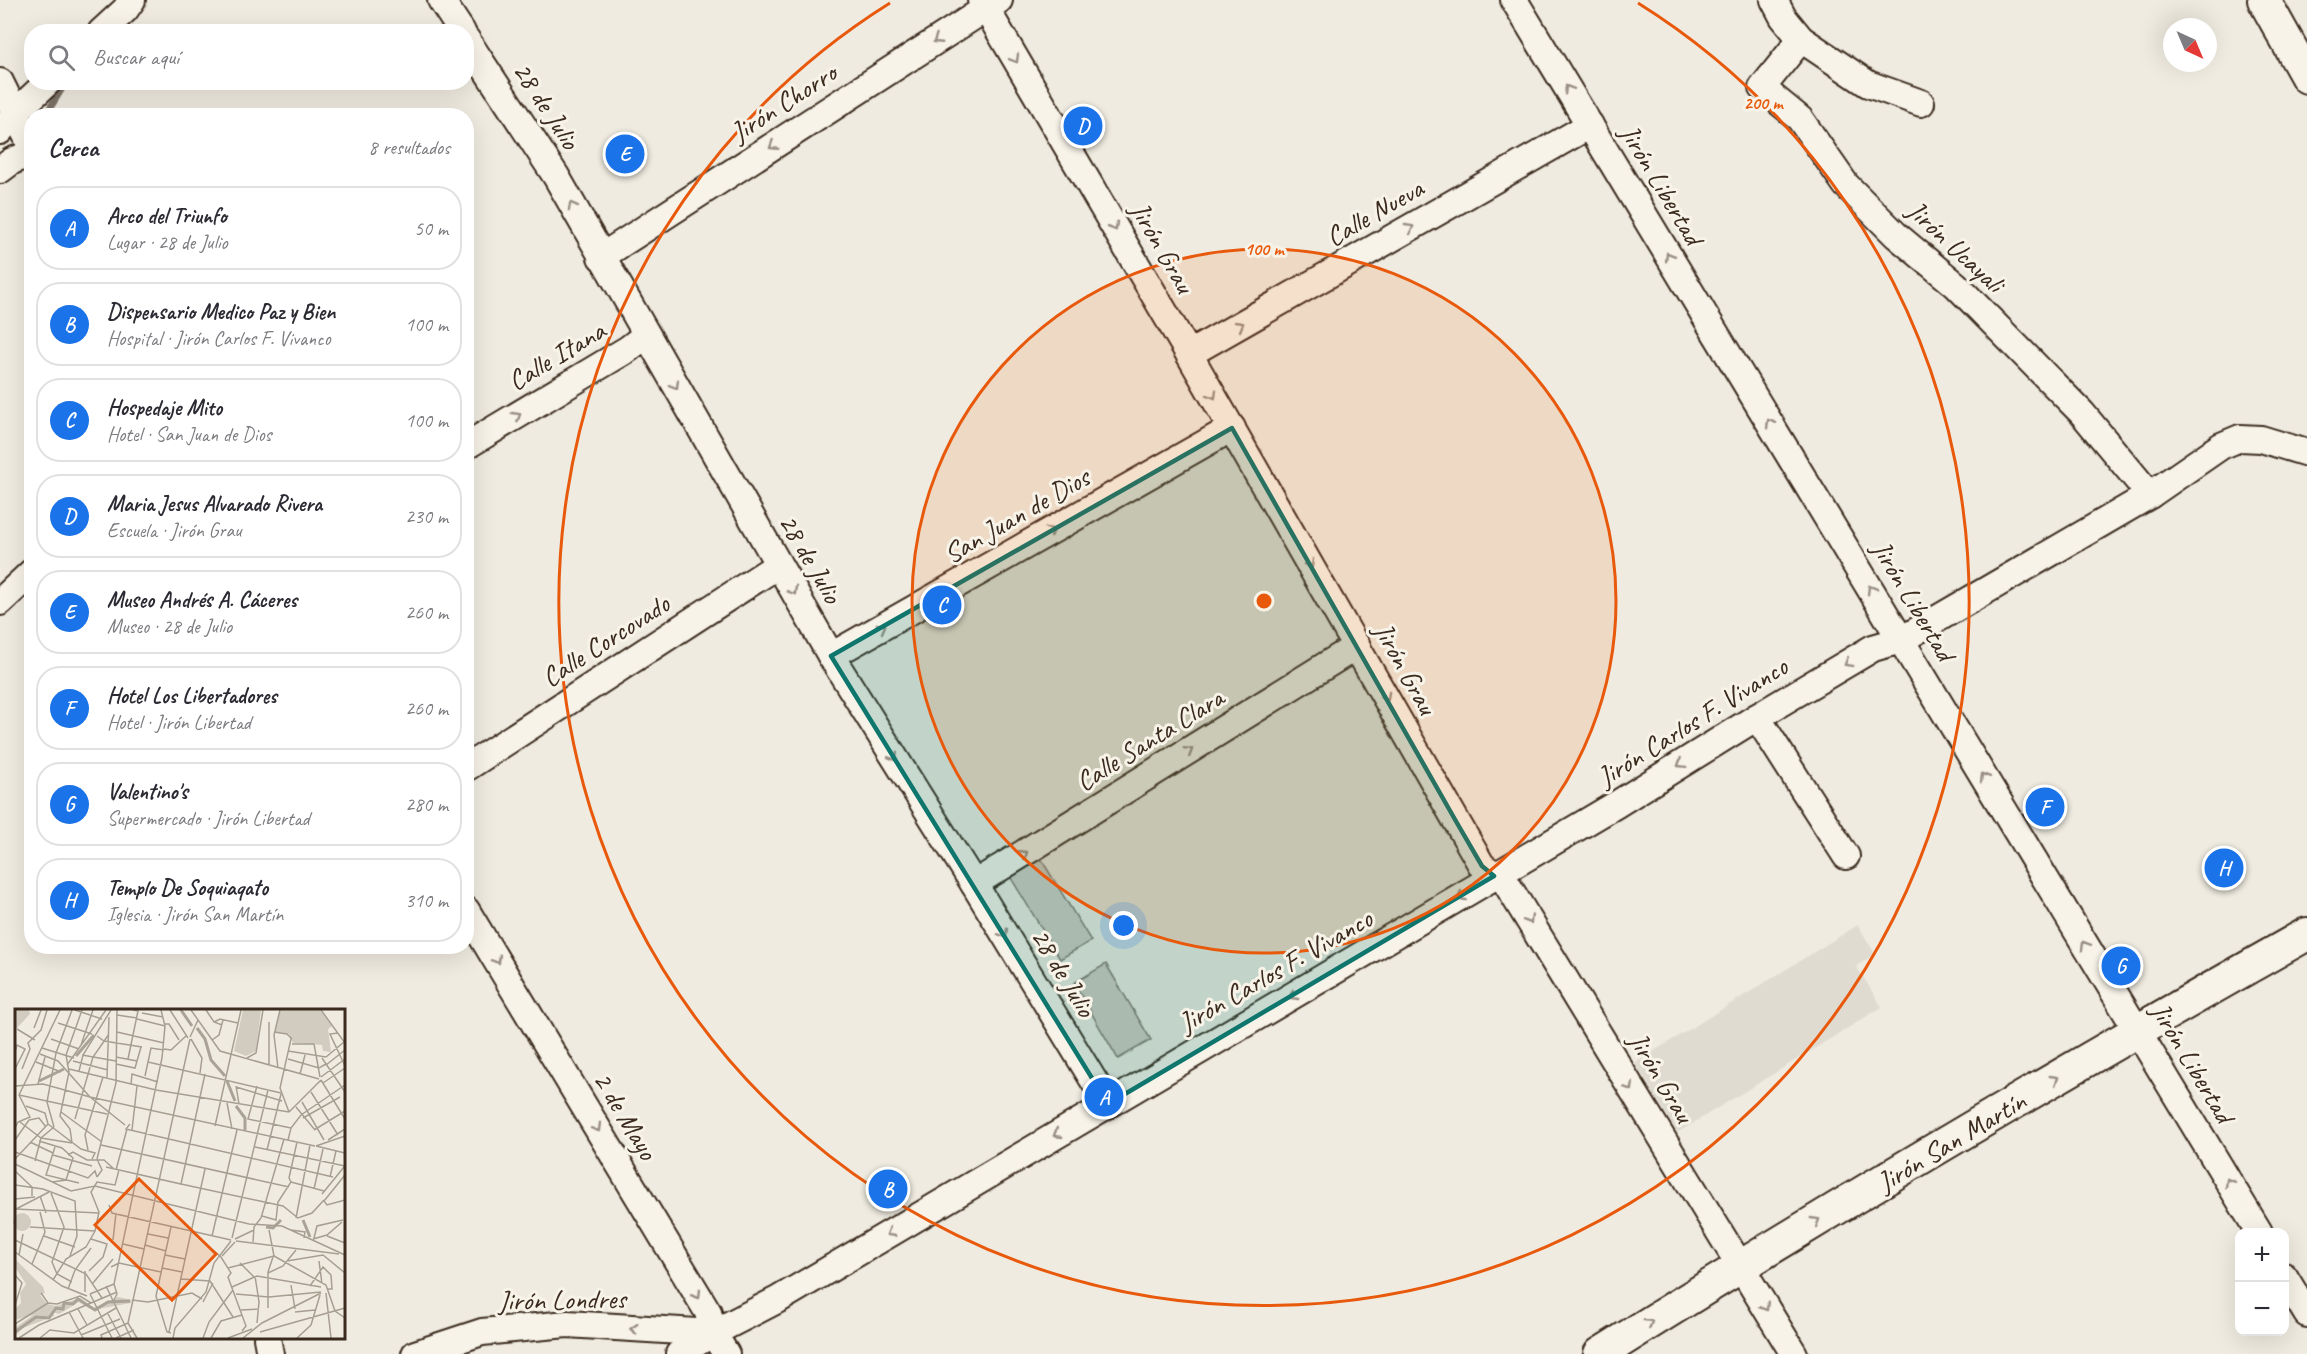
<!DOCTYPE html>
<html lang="es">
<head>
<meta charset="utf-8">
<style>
	body { margin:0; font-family:Caveat,sans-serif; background:#f2f2f3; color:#2b2b33 }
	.controls { position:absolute; right:18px; bottom:18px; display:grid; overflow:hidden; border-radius:12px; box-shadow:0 6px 24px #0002 }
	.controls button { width:54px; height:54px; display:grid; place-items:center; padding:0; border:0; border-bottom:2px solid #e1e1e2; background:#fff; color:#2b2b33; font:30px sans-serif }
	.compass { position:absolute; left:2163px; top:18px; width:54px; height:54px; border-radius:50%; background:#fff; box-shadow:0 6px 24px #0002; rotate:136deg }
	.you { position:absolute; left:1124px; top:926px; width:21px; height:21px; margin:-15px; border:4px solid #fff; border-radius:50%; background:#1a73e8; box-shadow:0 0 0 9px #1a73e833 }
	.badge { display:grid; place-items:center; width:39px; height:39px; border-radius:50%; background:#1a73e8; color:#fff; font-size:20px; font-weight:700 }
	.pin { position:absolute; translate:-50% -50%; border:3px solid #fff; box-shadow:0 2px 6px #0006 }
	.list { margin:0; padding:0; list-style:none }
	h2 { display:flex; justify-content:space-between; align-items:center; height:78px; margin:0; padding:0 24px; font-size:26px }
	h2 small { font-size:20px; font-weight:400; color:#7c7c81 }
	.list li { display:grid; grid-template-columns:39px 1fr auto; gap:18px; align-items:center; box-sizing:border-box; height:84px; margin:0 12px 12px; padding:0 12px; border:2px solid #e1e1e2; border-radius:24px }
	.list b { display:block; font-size:22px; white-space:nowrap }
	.list p { margin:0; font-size:20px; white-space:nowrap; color:#7c7c81 }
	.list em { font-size:20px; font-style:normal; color:#7c7c81 }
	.icon { flex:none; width:33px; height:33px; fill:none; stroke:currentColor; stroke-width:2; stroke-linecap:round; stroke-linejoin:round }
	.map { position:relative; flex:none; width:2307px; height:1354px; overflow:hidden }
	.search { position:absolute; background:#fff; box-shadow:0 6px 24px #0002; left:24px; top:24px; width:450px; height:66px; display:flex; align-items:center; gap:15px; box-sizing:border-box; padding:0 21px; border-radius:24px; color:#7c7c81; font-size:22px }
	.panel { position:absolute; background:#fff; box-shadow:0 6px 24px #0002; left:24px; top:108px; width:450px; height:846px; border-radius:24px }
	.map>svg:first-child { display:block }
</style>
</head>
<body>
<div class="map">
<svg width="2307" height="1354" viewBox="0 0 2307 1354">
	<rect width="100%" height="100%" fill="#efebe0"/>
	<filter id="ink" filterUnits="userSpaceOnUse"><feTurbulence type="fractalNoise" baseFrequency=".0167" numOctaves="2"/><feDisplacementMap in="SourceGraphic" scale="12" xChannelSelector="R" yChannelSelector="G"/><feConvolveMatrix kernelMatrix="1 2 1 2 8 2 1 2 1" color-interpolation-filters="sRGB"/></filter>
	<g filter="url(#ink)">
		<path fill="#e0dbd0" d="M 1858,925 L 1875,954 L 1856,966 L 1882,1007 L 1677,1133 L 1635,1063 Z"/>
		<g fill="#d1cbc0" stroke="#867a6f" stroke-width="1.5">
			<path d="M 1038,854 L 1091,941 L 1060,959 L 1008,873 Z"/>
			<path d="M 1106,964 L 1151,1040 L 1118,1059 L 1074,983 Z"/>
		</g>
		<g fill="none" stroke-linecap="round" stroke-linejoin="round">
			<path stroke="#7e7266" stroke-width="7" d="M 45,116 L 66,82"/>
			<defs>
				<g id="minor">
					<path d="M 441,0 L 462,32"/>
					<path d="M 981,0 L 1189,354 L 1482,866 L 1505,881 L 1794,1354"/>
					<path d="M 1514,0 L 2259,1232"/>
					<path d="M 1774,0 L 1783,17 L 1801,39 L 1868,84 L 1921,103"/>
					<path d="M 101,32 L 125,10 L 132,0"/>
					<path d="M 466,39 L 556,176 L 831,656 L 974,884 L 1108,1104"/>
					<path d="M 1801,39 L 1762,88 L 1800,119 L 1846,185 L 1896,235 L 1956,285 L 2082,413 L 2150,495"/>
					<path d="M 0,82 L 32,147"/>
					<path d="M 0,131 L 16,112 L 48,82"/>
					<path d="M 0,170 L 12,161 L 32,153"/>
					<path d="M 601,257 L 999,0"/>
					<path d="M 1189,354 L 1590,125"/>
					<path d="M 466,446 L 628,349 L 646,335"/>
					<path d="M 0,602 L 32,572"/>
					<path d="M 831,656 L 1232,428"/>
					<path d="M 1757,717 L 1846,856"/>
					<path d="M 466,768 L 778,565"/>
					<path d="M 974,884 L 1357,646"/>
					<path d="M 466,910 L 708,1312 L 713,1333 L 726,1354"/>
					<path d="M 2284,1276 L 2307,1314"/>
					<path d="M 267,1338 L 270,1354"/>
					<path d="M 415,1354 L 482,1332 L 567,1324 L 713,1333"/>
					<path d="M 679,1354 L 713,1333 L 779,1299 L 1617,804 L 1757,717 L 1873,648 L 1901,640 L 2150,495 L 2221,446 L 2240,438 L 2261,439 L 2307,453"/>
				</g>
				<g id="tertiary">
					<path d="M 2264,0 L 2307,77"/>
					<path d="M 1600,1354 C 1832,1208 2068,1069 2307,934"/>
				</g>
			</defs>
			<use href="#minor" stroke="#3b2a1e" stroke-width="30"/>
			<use href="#tertiary" stroke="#3b2a1e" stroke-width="36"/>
			<use href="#minor" stroke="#f7f3e8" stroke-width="26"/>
			<use href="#tertiary" stroke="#f7f3e8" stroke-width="32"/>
		</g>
		<defs><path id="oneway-chevron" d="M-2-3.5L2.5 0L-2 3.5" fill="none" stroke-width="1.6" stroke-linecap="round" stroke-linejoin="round" transform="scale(1.5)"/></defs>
		<g stroke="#998e83">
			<use href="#oneway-chevron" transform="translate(937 40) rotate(147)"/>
			<use href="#oneway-chevron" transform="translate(1015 59) rotate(60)"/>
			<use href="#oneway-chevron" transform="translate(1568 89) rotate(-121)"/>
			<use href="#oneway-chevron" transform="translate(773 146) rotate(147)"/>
			<use href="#oneway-chevron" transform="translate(572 206) rotate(-119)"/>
			<use href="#oneway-chevron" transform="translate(1114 227) rotate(60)"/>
			<use href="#oneway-chevron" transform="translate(1410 228) rotate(-30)"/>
			<use href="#oneway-chevron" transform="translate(1669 256) rotate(-121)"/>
			<use href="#oneway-chevron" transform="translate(1240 325) rotate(-30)"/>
			<use href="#oneway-chevron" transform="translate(675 385) rotate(60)"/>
			<use href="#oneway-chevron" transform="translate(1213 395) rotate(60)"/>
			<use href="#oneway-chevron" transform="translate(517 416) rotate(-31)"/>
			<use href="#oneway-chevron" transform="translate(1770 423) rotate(-121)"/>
			<use href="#oneway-chevron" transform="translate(1051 531) rotate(-30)"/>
			<use href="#oneway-chevron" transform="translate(1310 564) rotate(60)"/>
			<use href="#oneway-chevron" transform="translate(1871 589) rotate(-121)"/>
			<use href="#oneway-chevron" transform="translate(793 591) rotate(60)"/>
			<use href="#oneway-chevron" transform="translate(882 627) rotate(-30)"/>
			<use href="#oneway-chevron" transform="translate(1848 663) rotate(149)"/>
			<use href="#oneway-chevron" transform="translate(1386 697) rotate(61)"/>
			<use href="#oneway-chevron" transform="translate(1189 751) rotate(-32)"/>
			<use href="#oneway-chevron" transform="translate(894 757) rotate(58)"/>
			<use href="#oneway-chevron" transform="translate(1681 764) rotate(148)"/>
			<use href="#oneway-chevron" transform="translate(1984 777) rotate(-121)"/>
			<use href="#oneway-chevron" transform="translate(1024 854) rotate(-32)"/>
			<use href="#oneway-chevron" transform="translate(1461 897) rotate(149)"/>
			<use href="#oneway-chevron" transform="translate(1529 920) rotate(59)"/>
			<use href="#oneway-chevron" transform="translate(1004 934) rotate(59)"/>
			<use href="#oneway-chevron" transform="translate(2085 945) rotate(-121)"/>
			<use href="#oneway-chevron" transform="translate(497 960) rotate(59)"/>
			<use href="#oneway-chevron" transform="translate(1293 996) rotate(149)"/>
			<use href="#oneway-chevron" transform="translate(2055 1079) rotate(-31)"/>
			<use href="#oneway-chevron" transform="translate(1630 1087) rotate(59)"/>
			<use href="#oneway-chevron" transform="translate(597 1128) rotate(59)"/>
			<use href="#oneway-chevron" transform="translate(1057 1134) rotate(149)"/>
			<use href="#oneway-chevron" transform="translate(2229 1182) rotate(-121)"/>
			<use href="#oneway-chevron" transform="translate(1816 1221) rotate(-31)"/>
			<use href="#oneway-chevron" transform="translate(890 1233) rotate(149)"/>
			<use href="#oneway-chevron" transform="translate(697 1295) rotate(59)"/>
			<use href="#oneway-chevron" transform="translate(1765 1307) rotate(58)"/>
			<use href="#oneway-chevron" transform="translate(1649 1323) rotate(-32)"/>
			<use href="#oneway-chevron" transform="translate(634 1329) rotate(-176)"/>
		</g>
	</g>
	<path fill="#0f766e" fill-opacity="0.2" stroke="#0f766e" stroke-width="4.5" stroke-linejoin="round" d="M 1232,428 L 1457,823 L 1482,866 L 1494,876 L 1108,1104 L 831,656 Z"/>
	<circle cx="1264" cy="601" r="352" fill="#e8590c" fill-opacity=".12"/>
	<g fill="none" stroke="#e8590c" stroke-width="3">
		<circle cx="1264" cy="601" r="352"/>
		<path d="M1638 3A705 705 0 1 1 890 3"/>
	</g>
	<g text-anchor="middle" stroke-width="6" stroke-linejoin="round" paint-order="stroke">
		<g font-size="28" fill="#3b2a1e" stroke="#f7f3e8">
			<text transform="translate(783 102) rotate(-33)" y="10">Jirón Chorro</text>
			<text transform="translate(547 105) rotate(57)" y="10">28 de Julio</text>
			<text transform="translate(1662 184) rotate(59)" y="10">Jirón Libertad</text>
			<text transform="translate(1374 212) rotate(-30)" y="10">Calle Nueva</text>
			<text transform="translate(1956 246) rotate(43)" y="10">Jirón Ucayali</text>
			<text transform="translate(1163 247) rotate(60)" y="10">Jirón Grau</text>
			<text transform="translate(556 355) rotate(-31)" y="10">Calle Itana</text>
			<text transform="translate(1016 515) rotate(-30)" y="10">San Juan de Dios</text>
			<text transform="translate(811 558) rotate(60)" y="10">28 de Julio</text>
			<text transform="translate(1914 600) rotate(59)" y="10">Jirón Libertad</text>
			<text transform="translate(605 640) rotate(-33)" y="10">Calle Corcovado</text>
			<text transform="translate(1406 668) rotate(61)" y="10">Jirón Grau</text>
			<text transform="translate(1692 721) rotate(-32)" y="10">Jirón Carlos F. Vivanco</text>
			<text transform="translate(1149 739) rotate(-32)" y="10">Calle Santa Clara</text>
			<text transform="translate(1275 970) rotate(-30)" y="10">Jirón Carlos F. Vivanco</text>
			<text transform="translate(1064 972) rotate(59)" y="10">28 de Julio</text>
			<text transform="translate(2193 1062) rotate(59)" y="10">Jirón Libertad</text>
			<text transform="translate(1662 1077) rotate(59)" y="10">Jirón Grau</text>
			<text transform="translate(626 1115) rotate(59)" y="10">2 de Mayo</text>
			<text transform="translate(1951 1141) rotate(-31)" y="10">Jirón San Martín</text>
			<text transform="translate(562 1299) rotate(-1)" y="10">Jirón Londres</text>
		</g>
	</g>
	<g transform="translate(15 1009)">
		<rect width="330" height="330" fill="#efebe0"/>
		<path d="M 0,1 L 14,1 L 15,5 L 0,21 ZM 228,1 L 246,1 L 241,42 L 231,47 L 219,42 ZM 265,1 L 305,1 L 317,17 L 313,20 L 316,43 L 308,42 L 307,36 L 278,34 L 274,25 L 260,23 ZM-2 213a9 9 0 1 1 18 0a9 9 0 1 1-18 0ZM 0,250 L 28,278 L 30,284 L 25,286 L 32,295 L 41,297 L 65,289 L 78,299 L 103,288 L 117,291 L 116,294 L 77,301 L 64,293 L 44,305 L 38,303 L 39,307 L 8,319 L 0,327 L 0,319 L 18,306 L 0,311 L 0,300 L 6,294 L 5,284 L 11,275 L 0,258 Z" fill="#d1cbc0"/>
		<path fill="none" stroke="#aaa296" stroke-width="3" d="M 166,1 L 177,17M 182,19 L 190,30 L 196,51 L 210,67M 61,47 L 79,26M 24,72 L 49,60M 212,72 L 220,92M 221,97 L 230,109 L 230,121M 288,211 L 295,228M 251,218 L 258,219 L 266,211M 0,323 L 21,308 L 34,309 L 41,299 L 48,300 L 49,294 L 58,295 L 63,290 L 80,301 L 93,293 L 115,292"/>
		<path fill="none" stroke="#a79e92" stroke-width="1.5" d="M 60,1 L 87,10M 155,1 L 173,29M 176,1 L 205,42 L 304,70M 191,1 L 199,13 L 207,16M 306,1 L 330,34M 127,4 L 148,8M 102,6 L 122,9M 122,10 L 150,17M 199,13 L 205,10 L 223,14M 43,14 L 77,25M 150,15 L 154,15 L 164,31M 19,19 L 26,1M 2,20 L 20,31M 102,23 L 149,34M 259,23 L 272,25 L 277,30M 323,24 L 315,25 L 330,57M 82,27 L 89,32 L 127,38M 175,28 L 183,11M 36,30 L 64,40M 176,30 L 187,49 L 185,64M 197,31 L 204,26 L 208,11M 277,35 L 299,35M 299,35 L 305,68M 66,36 L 78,1M 27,39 L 59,49M 149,40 L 156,41 L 172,26M 273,42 L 311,48 L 329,33M 0,43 L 2,36 L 10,40 L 0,60M 25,45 L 43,52 L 75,88M 67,46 L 101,52M 101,48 L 122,52M 232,49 L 241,44 L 248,1M 307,49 L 330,83M 113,50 L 123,2 L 118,1M 273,50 L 304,59 L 311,55M 58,52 L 93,61M 21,53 L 46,63M 133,53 L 266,84M 101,55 L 120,59 L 126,38M 52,56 L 91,1M 254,56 L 254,13M 311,56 L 330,41M 263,59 L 259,26 L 265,1M 7,60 L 15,40 L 13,34 L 26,21 L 32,1M 54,60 L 141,81 L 274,103M 64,62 L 68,46 L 96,1M 285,65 L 290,46M 130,67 L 136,39 L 149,41M 306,68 L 330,50M 92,69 L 94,8M 306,71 L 330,110M 308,74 L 330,59M 23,75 L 30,48M 116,75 L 117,65 L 143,73M 0,77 L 28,75 L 75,88 L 110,116M 221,77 L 224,95M 242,77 L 233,110 L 276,119M 221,78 L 267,92M 296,83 L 323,126M 4,86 L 92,105M 75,88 L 300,137M 287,93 L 309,131M 212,94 L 217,120M 11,97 L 30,104 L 33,115M 281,98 L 300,121M 46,103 L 87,133M 274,103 L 265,79 L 276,30M 274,103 L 306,71M 288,109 L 325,88M 60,110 L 78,48 L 94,25M 14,111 L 24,109 L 31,118M 5,113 L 26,129 L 57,134M 33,115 L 66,140 L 80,144 L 77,150M 115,115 L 111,120 L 318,168M 200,117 L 226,1M 39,118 L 32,93 L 41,44 L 57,1M 0,119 L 3,113 L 15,108 L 4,86 L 45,1M 117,121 L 122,77M 299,121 L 330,102M 0,131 L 14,111M 273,131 L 276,119 L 286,106 L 330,76M 313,131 L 330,120M 24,132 L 47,139 L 58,149 L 51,171 L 37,173M 15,133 L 38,144M 57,134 L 55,120 L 45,107 L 54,63 L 51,46 L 67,1M 86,136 L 274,178M 301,137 L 330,127M 301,137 L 330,144M 40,138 L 31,166 L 64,174M 240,138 L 330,157M 73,141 L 70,126 L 88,68M 252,141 L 266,85M 0,143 L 73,169 L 80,162 L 82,168M 38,146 L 77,157M 53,146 L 58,143 L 72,151 L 89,151 L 99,160M 0,150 L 33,115M 82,150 L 101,74 L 102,1M 20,152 L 26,129 L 39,118M 0,155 L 56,182 L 80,177 L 234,215 L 267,217 L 330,246M 91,158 L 166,175 L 190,65M 101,161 L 112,120M 0,162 L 17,178 L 17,187M 330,166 L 309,192 L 312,196 L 330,191M 82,168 L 87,161 L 82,150M 315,168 L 321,142M 276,173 L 309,182M 166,175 L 268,197 L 283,209 L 297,204 L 309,191M 0,176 L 28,180 L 60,192 L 62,227 L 55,247M 299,180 L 308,140M 36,184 L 49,218 L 37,253 L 42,265 L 57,273M 307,185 L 329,158M 25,187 L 31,204M 0,190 L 20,188M 94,196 L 97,204 L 216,231M 0,200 L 84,204M 1,200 L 34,183M 247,207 L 261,211 L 263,193 L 276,173 L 274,169 L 282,133M 281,209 L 295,136M 15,218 L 80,222M 254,221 L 259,247M 276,221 L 290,223 L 289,229M 177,223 L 206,248 L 216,264 L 213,268 L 231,317 L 227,322M 133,225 L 153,229M 29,227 L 60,238M 197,227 L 222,121M 312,227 L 330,234M 217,229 L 253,81M 299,229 L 302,217 L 328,211M 220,230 L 239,221M 298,230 L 312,226 L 327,213M 0,231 L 71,265 L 87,289M 98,231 L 101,204M 221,232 L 324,245M 238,233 L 239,218 L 246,209 L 269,130M 108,235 L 129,240M 130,236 L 151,242M 0,243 L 47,277 L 72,287M 4,246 L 8,225M 150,246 L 170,250M 207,247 L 220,233M 259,247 L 311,276 L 320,302 L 330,309M 272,252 L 308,246 L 330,264M 304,252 L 307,275M 225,254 L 239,268M 17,255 L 30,223 L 25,203M 96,258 L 104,254 L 146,263M 147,259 L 167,263M 213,259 L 259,247M 70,262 L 70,283M 74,262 L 88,248 L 92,235 L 76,230M 253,264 L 268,257 L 281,241M 0,266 L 7,274 L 0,296M 240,267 L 244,293 L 242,314M 166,270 L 195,272 L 218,308M 38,271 L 51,250 L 71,238 L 80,222 L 84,203 L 76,183 L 82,173 L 100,176 L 104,161M 78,274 L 98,250M 276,276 L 280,300M 91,277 L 116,329M 295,277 L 308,258 L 316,266 L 317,280 L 312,280M 217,278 L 242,267 L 306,278M 53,280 L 60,261 L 76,239M 26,284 L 33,294 L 42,295 L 65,287 L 76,294M 311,284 L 316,329M 75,285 L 97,329M 75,285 L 99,275M 221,285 L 254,288 L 306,283M 99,291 L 102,285 L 99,275 L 147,49 L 150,17 L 146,1M 117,291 L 133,293 L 177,284 L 187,290M 188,293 L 198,274M 253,299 L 253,263 L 258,248M 63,300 L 72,316M 226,301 L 244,300M 54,303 L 68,329M 280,303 L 300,301M 93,305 L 106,329M 113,314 L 175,30M 0,315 L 33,294M 154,323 L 190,160M 245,323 L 330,299M 156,324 L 152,323 L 141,287 L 156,218M 66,326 L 105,310M 4,329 L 24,316 L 102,283M 25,329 L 35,321 L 59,324 L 101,299M 87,329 L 86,326 L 113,314 L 122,329M 101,329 L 119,321M 158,329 L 160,319 L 191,283 L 199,254 L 216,232M 188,329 L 194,313 L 218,281M 196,329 L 206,312 L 227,306M 213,329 L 237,320M 228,329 L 247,314 L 306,284M 282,329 L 296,316 L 305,286"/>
		<path fill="#e8590c" fill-opacity="0.15" stroke="#e8590c" stroke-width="3" d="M 124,170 L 201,245 L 157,291 L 80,216 Z"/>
		<rect width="330" height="330" fill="none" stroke="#3b2a1e" stroke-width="3"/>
	</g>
	<circle cx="1264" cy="601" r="9" fill="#e8590c" stroke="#f7f3e8" stroke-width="3"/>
	<g font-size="18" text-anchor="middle" font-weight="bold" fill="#e8590c" stroke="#f7f3e8" stroke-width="6" stroke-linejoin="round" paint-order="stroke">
		<text x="1763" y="109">200 m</text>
		<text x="1264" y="255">100 m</text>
	</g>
</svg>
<div class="controls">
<button>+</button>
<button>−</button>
</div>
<svg class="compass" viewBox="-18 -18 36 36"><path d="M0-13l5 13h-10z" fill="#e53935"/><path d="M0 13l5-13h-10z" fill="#7c7c81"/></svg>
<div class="you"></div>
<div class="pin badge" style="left:1104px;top:1097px">A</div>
<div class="pin badge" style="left:888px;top:1189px">B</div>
<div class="pin badge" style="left:942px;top:605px">C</div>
<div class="pin badge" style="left:1083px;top:126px">D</div>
<div class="pin badge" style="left:625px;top:154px">E</div>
<div class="pin badge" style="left:2045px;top:807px">F</div>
<div class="pin badge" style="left:2121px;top:966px">G</div>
<div class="pin badge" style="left:2224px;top:868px">H</div>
<div class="search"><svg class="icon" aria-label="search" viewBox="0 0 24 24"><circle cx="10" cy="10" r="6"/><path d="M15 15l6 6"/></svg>Buscar aquí</div>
<section class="panel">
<h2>Cerca<small>8 resultados</small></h2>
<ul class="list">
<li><span class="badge">A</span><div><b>Arco del Triunfo</b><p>Lugar · 28 de Julio</p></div><em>50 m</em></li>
<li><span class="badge">B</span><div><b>Dispensario Medico Paz y Bien</b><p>Hospital · Jirón Carlos F. Vivanco</p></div><em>100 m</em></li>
<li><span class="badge">C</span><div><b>Hospedaje Mito</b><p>Hotel · San Juan de Dios</p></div><em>100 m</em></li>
<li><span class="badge">D</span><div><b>Maria Jesus Alvarado Rivera</b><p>Escuela · Jirón Grau</p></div><em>230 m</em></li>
<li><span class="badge">E</span><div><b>Museo Andrés A. Cáceres</b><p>Museo · 28 de Julio</p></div><em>260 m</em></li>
<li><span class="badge">F</span><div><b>Hotel Los Libertadores</b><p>Hotel · Jirón Libertad</p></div><em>260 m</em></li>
<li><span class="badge">G</span><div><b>Valentino's</b><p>Supermercado · Jirón Libertad</p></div><em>280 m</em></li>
<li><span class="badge">H</span><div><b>Templo De Soquiaqato</b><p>Iglesia · Jirón San Martín</p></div><em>310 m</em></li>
</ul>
</section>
</div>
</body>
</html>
